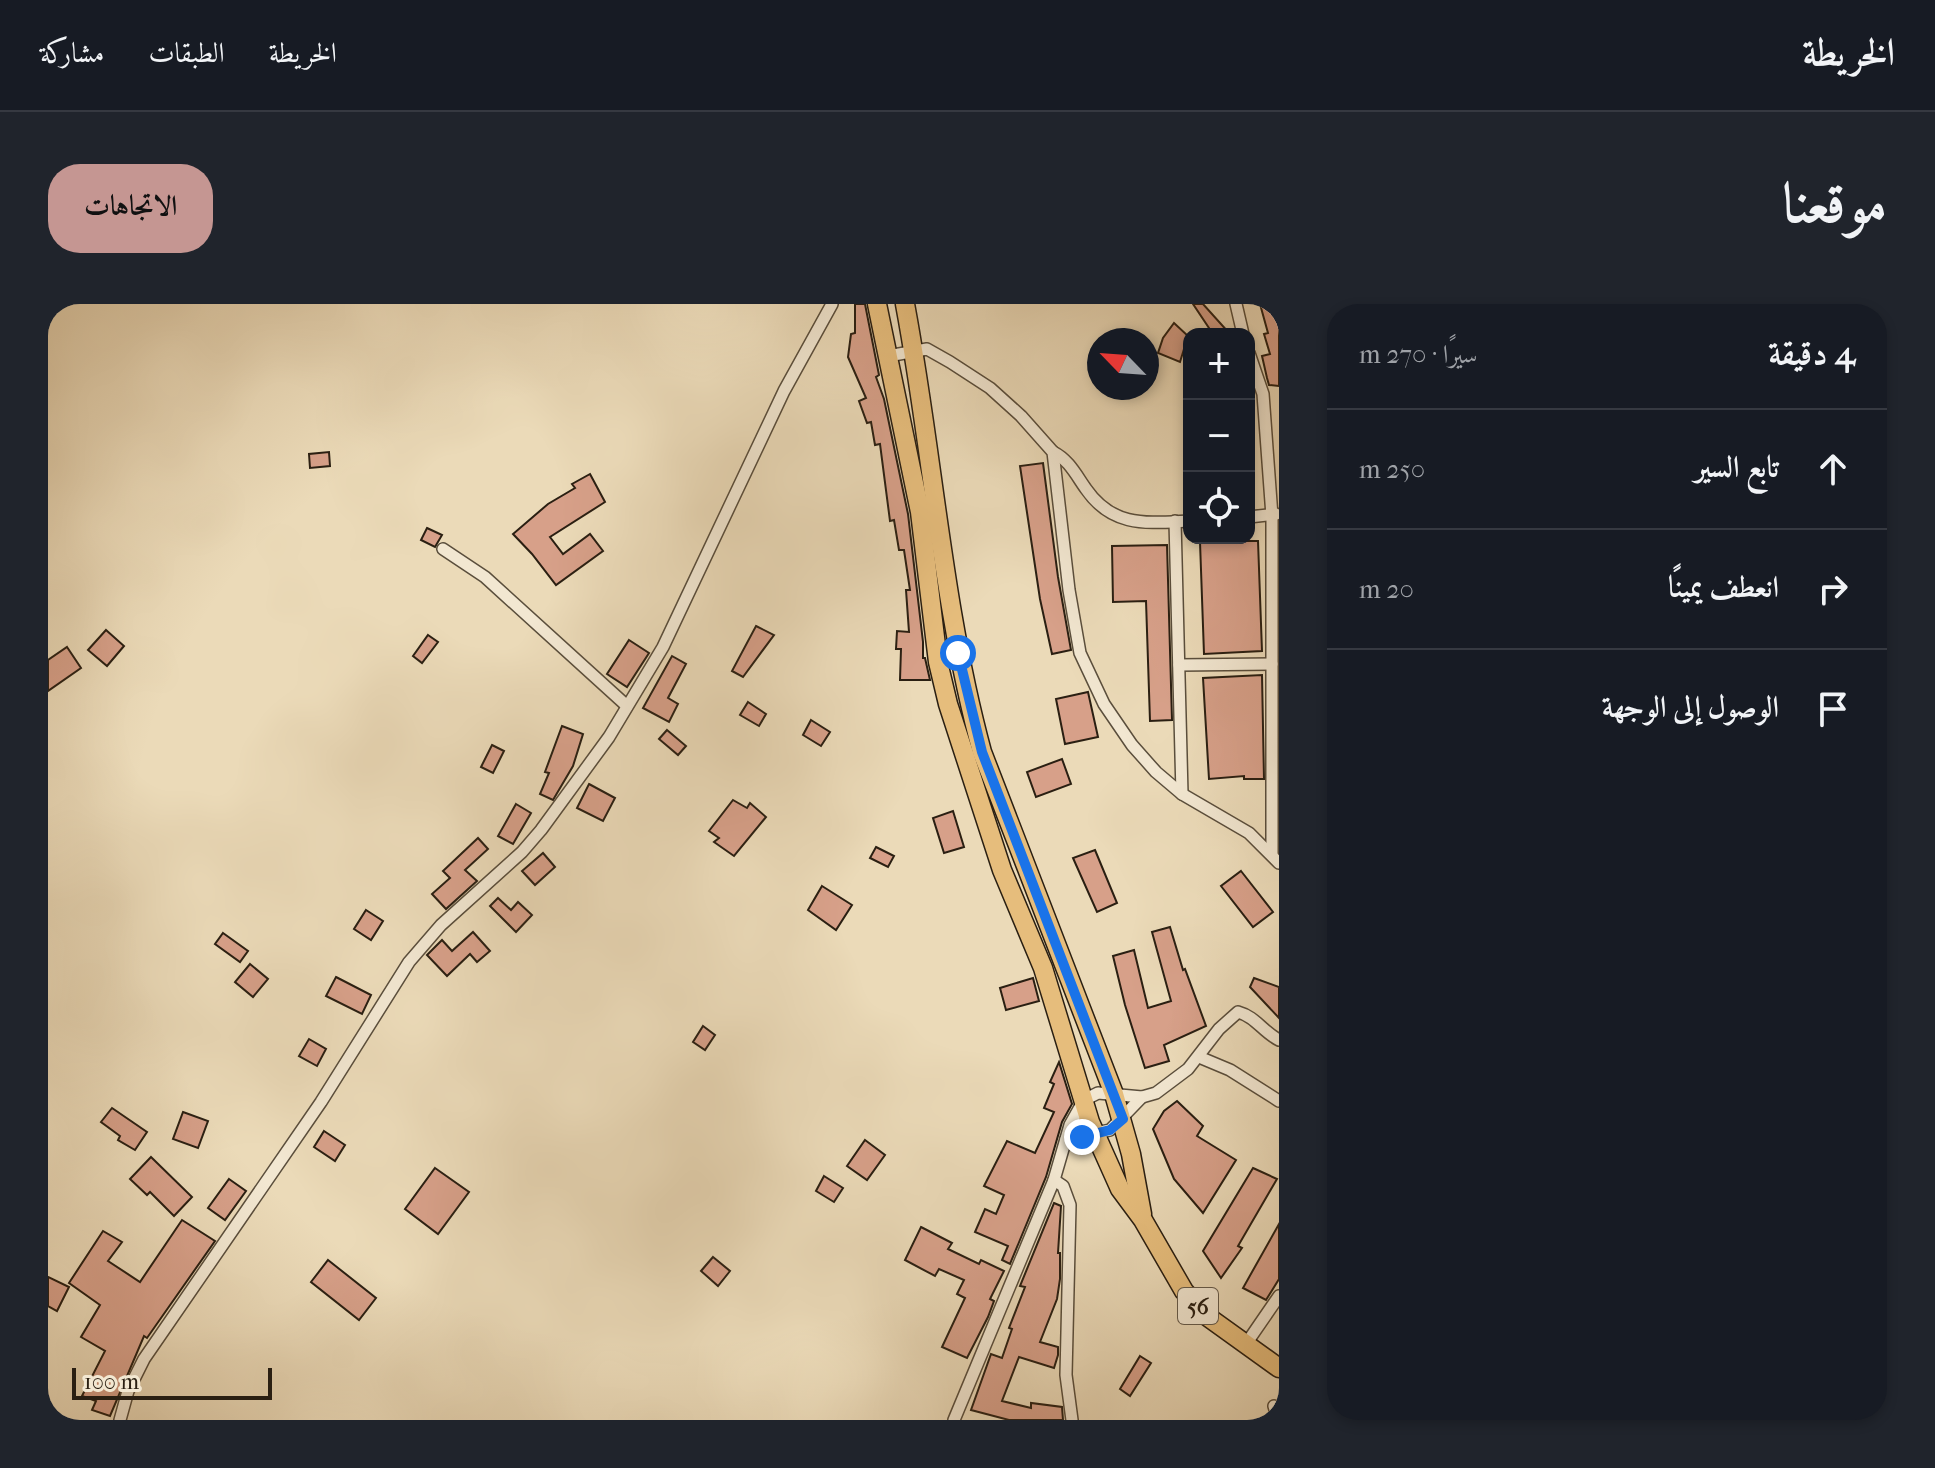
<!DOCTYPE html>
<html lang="ar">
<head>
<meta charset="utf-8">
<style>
	body { margin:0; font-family:"IM FELL French Canon",Amiri,serif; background:#20242c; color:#f1f3f6; direction:rtl }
	.controls { position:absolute; right:24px; top:24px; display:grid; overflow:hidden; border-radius:16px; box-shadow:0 4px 12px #0003 }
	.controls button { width:72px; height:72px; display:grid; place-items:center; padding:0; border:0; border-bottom:2px solid #363941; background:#171b24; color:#f1f3f6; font:40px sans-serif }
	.compass { position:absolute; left:1039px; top:24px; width:72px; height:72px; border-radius:50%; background:#171b24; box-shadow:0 4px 12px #0003; rotate:295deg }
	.scale { position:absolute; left:24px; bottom:20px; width:200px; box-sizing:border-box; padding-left:8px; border:4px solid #2a1f12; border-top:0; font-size:22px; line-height:28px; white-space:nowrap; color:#2a1f12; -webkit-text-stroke:6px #f2e7d1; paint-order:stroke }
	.stop { position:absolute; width:24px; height:24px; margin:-18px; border:6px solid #1a73e8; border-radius:50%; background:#fff }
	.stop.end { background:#1a73e8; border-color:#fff; box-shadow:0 2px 8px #0008 }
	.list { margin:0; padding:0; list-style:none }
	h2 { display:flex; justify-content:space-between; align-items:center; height:104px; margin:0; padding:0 32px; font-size:34px }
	h2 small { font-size:26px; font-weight:400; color:#9ea1a6 }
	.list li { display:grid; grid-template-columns:52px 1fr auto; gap:24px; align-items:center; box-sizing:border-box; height:120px; padding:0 32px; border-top:2px solid #363941 }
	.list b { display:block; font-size:30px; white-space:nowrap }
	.list em { font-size:26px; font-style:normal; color:#9ea1a6 }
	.icon { flex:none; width:44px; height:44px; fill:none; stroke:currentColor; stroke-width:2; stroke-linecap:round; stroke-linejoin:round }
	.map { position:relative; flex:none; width:1231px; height:1116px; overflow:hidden; direction:ltr; border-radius:32px }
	header { display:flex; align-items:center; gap:48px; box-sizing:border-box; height:112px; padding:0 40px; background:#171b24; border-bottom:2px solid #363941 }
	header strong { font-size:38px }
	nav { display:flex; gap:44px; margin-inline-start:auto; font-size:28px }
	.intro { display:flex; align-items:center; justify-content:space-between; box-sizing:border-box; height:192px; padding:0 48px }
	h1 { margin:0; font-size:56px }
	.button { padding:20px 36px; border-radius:32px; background:#c59692; color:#111; font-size:28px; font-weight:700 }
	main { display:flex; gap:48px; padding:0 48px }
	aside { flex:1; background:#171b24; border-radius:32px; box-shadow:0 4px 12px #0003 }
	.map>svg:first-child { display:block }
</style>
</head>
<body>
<header>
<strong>الخريطة</strong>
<nav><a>الخريطة</a><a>الطبقات</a><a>مشاركة</a></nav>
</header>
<div class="intro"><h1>موقعنا</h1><a class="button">الاتجاهات</a></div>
<main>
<aside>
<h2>4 دقيقة<small>سيرًا · 270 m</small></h2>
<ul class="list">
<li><svg class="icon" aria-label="ahead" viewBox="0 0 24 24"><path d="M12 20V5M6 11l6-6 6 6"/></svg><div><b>تابع السير</b></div><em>250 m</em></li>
<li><svg class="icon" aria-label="right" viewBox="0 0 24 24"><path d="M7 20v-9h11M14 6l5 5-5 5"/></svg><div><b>انعطف يمينًا</b></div><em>20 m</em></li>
<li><svg class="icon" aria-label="arrive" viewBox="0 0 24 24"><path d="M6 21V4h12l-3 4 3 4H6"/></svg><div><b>الوصول إلى الوجهة</b></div></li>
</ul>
</aside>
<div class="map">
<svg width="1231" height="1116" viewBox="0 0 1231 1116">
	<rect width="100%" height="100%" fill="#ebdab8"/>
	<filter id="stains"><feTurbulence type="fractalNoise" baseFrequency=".0025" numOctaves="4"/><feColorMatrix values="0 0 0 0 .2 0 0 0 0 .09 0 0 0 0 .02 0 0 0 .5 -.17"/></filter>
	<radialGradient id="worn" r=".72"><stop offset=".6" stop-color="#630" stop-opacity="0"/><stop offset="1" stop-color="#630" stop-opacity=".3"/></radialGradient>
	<g fill="#d7a089" stroke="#2a1f12" stroke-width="2">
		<path d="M 807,0 L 817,0 L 831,71 L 828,73 L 836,95 L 860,210 L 875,338 L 875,354 L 877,354 L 882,376 L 852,376 L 853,345 L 848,345 L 849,327 L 861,328 L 858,286 L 862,286 L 856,246 L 851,246 L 846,216 L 842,217 L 832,140 L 827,141 L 823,118 L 819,119 L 811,97 L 818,94 L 800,53 L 803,30 L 807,29 Z"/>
		<path d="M 1145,0 L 1155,0 L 1182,30 L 1165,30 Z"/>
		<path d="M 1212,0 L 1225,0 L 1227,7 L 1231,6 L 1231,82 L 1221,81 L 1219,74 L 1214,52 L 1222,50 L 1216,30 L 1220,29 Z"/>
		<path d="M 1126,19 L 1140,32 L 1132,58 L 1110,49 L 1115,34 Z"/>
		<path d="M 281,148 L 282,162 L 262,164 L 261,150 Z"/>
		<path d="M 995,159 L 1010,273 L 1023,346 L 1004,350 L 992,295 L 972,162 Z"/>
		<path d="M 542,170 L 557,198 L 502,233 L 515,250 L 542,230 L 555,247 L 508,281 L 484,250 L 465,230 L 500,200 L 527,184 L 524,180 Z"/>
		<path d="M 379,224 L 394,231 L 387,243 L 373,236 Z"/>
		<path d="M 1174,237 L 1210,237 L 1214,347 L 1156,350 L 1152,238 Z"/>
		<path d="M 1119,241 L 1124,416 L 1102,417 L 1098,297 L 1065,298 L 1064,242 Z"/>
		<path d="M 708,322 L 726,331 L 695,373 L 684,367 Z"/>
		<path d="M 58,326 L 76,342 L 59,362 L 40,346 Z"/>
		<path d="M 380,331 L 390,338 L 374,359 L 365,352 Z"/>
		<path d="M 581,336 L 601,349 L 579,383 L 559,370 Z"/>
		<path d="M 19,343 L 33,364 L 0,387 L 0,356 Z"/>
		<path d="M 624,352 L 638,360 L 620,394 L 630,400 L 621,418 L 595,404 Z"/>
		<path d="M 1214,371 L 1216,475 L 1196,475 L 1196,472 L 1161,475 L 1155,374 Z"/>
		<path d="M 1040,388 L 1050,433 L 1017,440 L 1008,395 Z"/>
		<path d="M 700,398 L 718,410 L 711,422 L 692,411 Z"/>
		<path d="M 763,416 L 782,428 L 773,442 L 755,431 Z"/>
		<path d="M 514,422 L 535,430 L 525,462 L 505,496 L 492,490 L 501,469 L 497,468 Z"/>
		<path d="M 619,426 L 638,442 L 630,451 L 611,435 Z"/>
		<path d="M 444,441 L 456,447 L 445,469 L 433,463 Z"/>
		<path d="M 1014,455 L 1023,480 L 988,493 L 979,468 Z"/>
		<path d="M 541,480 L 567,494 L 555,517 L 529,504 Z"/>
		<path d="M 685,496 L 699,504 L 702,499 L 718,513 L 686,552 L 666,538 L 671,534 L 661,527 Z"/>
		<path d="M 468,500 L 483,509 L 465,540 L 450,532 Z"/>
		<path d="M 905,507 L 916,543 L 896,549 L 885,514 Z"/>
		<path d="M 430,534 L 440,545 L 417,566 L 429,577 L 398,605 L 384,590 L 402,574 L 395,567 Z"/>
		<path d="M 828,543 L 846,552 L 840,563 L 822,554 Z"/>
		<path d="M 1047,546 L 1069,599 L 1049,608 L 1025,554 Z"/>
		<path d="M 495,549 L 507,563 L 487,581 L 474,567 Z"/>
		<path d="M 1193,567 L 1225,608 L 1205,623 L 1173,582 Z"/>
		<path d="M 774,582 L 804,601 L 788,626 L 760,606 Z"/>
		<path d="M 450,594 L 463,606 L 470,598 L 484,611 L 468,628 L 442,602 Z"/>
		<path d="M 318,606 L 335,617 L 323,636 L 306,625 Z"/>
		<path d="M 1122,623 L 1135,666 L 1137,665 L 1158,722 L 1116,741 L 1121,757 L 1097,764 L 1077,701 L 1065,652 L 1086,646 L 1100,704 L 1123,697 L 1104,628 Z"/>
		<path d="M 425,628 L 442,647 L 429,658 L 422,650 L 399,672 L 379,651 L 394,636 L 404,647 Z"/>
		<path d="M 175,629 L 200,647 L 192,658 L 167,640 Z"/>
		<path d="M 202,660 L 220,675 L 205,693 L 187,678 Z"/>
		<path d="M 288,673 L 323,691 L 314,710 L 278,692 Z"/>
		<path d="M 985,674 L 991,697 L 958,706 L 952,684 Z"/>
		<path d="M 1206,674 L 1231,683 L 1231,714 L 1202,683 Z"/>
		<path d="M 655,722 L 667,731 L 657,746 L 645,738 Z"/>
		<path d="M 261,735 L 278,745 L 269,762 L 251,752 Z"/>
		<path d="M 1011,758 L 1024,800 L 1014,818 L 998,873 L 962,960 L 954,956 L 960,942 L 927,928 L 937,905 L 948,910 L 956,891 L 936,882 L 959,837 L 987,849 L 1006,808 L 996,804 L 1006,780 L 1002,778 Z"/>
		<path d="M 1129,797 L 1155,822 L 1149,832 L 1188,856 L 1155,909 L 1126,875 L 1105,825 L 1116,807 Z"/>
		<path d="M 64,804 L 99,828 L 87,846 L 70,836 L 72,832 L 53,818 Z"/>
		<path d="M 135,808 L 160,817 L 150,844 L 125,835 Z"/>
		<path d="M 276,827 L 297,841 L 287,857 L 266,843 Z"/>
		<path d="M 817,836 L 837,851 L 819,876 L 799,862 Z"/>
		<path d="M 103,853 L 144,893 L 126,912 L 102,888 L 99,891 L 82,875 Z"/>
		<path d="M 387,864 L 421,888 L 390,930 L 357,905 Z"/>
		<path d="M 1205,864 L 1229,875 L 1190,942 L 1194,944 L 1173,974 L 1155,947 Z"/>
		<path d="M 776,872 L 795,884 L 786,898 L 768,887 Z"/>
		<path d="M 181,875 L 198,887 L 177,916 L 160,904 Z"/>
		<path d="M 1006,899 L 1013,902 L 1010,949 L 1012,949 L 1012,975 L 1009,995 L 992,1038 L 1010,1043 L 1010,1051 L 1006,1064 L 971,1053 L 954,1097 L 983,1104 L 983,1099 L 1014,1103 L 1015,1116 L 961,1116 L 923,1106 L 943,1050 L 954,1054 L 964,1025 L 961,1024 L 977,983 L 972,982 Z"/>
		<path d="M 134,916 L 167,937 L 99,1034 L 96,1032 L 62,1112 L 44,1106 L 48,1097 L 34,1092 L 57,1047 L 33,1033 L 52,1001 L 21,979 L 55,927 L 74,938 L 60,957 L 92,978 Z"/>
		<path d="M 1231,920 L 1231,975 L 1218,996 L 1195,984 Z"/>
		<path d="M 873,923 L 904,939 L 900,945 L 931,960 L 933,956 L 956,967 L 942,995 L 946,997 L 940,1013 L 919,1054 L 894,1043 L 917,994 L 909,990 L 916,976 L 891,965 L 887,972 L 857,956 Z"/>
		<path d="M 665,953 L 682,967 L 670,982 L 653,967 Z"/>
		<path d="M 280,956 L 328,994 L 311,1016 L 263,978 Z"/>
		<path d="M 0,973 L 21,983 L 9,1007 L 0,1002 Z"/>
		<path d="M 1092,1052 L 1103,1059 L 1082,1092 L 1072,1085 Z"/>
	</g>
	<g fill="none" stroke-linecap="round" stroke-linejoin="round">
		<defs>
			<g id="street">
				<path d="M 1188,0 L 1195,30"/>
				<path d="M 1201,49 L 1215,90 L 1224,212 L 1224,551"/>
				<path d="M 840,52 L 879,45 L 902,58 L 942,84 L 973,112 L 1005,148 L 1021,286 L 1032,349 L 1056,400 L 1084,441 L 1108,468 L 1134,490 L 1201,529 L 1231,559"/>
				<path d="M 1005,148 C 1021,156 1028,171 1038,185 C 1065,224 1099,219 1141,217"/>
				<path d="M 1201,213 L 1228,210"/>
				<path d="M 1127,217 L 1134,490"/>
				<path d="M 395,245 L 437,273 L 579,402"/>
				<path d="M 1131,361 L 1224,360"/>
				<path d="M 1151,753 L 1182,766 L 1231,797"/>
				<path d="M 1018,835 L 1062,826 L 1094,793"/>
				<path d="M 1006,876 L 1015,882 L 1022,901 L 1018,1071 L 1024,1116"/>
				<path d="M 1198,1040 L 1231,992"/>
				<path d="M 1226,1102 L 1230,1116"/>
				<path d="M 72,1116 L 80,1087 L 96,1055 L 273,798 L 361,658 L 393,621 L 474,548 L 493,526 L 561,433 L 615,343 L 736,87 L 784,0"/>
				<path d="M 906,1116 L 1006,876 L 1022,821 L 1036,796 L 1050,789 L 1094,793 L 1108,789 L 1140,765 L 1171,725 L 1190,708 C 1208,713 1214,727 1231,736"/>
			</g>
			<g id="primary">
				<path d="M 829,0 L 872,208 L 890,358 L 900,400 L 954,566 L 995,664 L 1042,818 L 1072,885 L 1095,916 L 1136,987 L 1160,1013 L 1231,1064"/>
				<path d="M 857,0 C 885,149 894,301 934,448 L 1066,790 L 1083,850 L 1094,910"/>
			</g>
		</defs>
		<use href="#street" stroke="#5a4e3c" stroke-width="14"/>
		<use href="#primary" stroke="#2a1f12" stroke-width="21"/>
		<use href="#street" stroke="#f2e7d1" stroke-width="11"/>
		<use href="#primary" stroke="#e6bd7c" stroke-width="18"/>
	</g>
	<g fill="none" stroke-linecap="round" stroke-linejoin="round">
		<path stroke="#1a73e8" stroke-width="10" d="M 910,349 L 934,448 L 1075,815 L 1062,826 L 1034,833"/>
	</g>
	<g text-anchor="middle" stroke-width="6" stroke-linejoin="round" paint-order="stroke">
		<rect fill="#f2e7d1" stroke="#665b4b" stroke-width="2" x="1130" y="984" width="40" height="36" rx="6"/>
		<g font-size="22" font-weight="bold" fill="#2a1f12">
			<text x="1150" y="1010">56</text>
		</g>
	</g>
	<rect width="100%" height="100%" filter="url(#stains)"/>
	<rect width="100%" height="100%" fill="url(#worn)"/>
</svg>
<div class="controls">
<button>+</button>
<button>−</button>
<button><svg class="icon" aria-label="locate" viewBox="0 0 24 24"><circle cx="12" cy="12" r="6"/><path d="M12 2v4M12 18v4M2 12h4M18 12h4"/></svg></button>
</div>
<svg class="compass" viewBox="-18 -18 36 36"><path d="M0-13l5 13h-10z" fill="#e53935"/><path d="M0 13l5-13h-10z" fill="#9ea1a6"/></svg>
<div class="scale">100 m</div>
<div class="stop" style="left:910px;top:349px"></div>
<div class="stop end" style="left:1034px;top:833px"></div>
</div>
</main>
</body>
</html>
